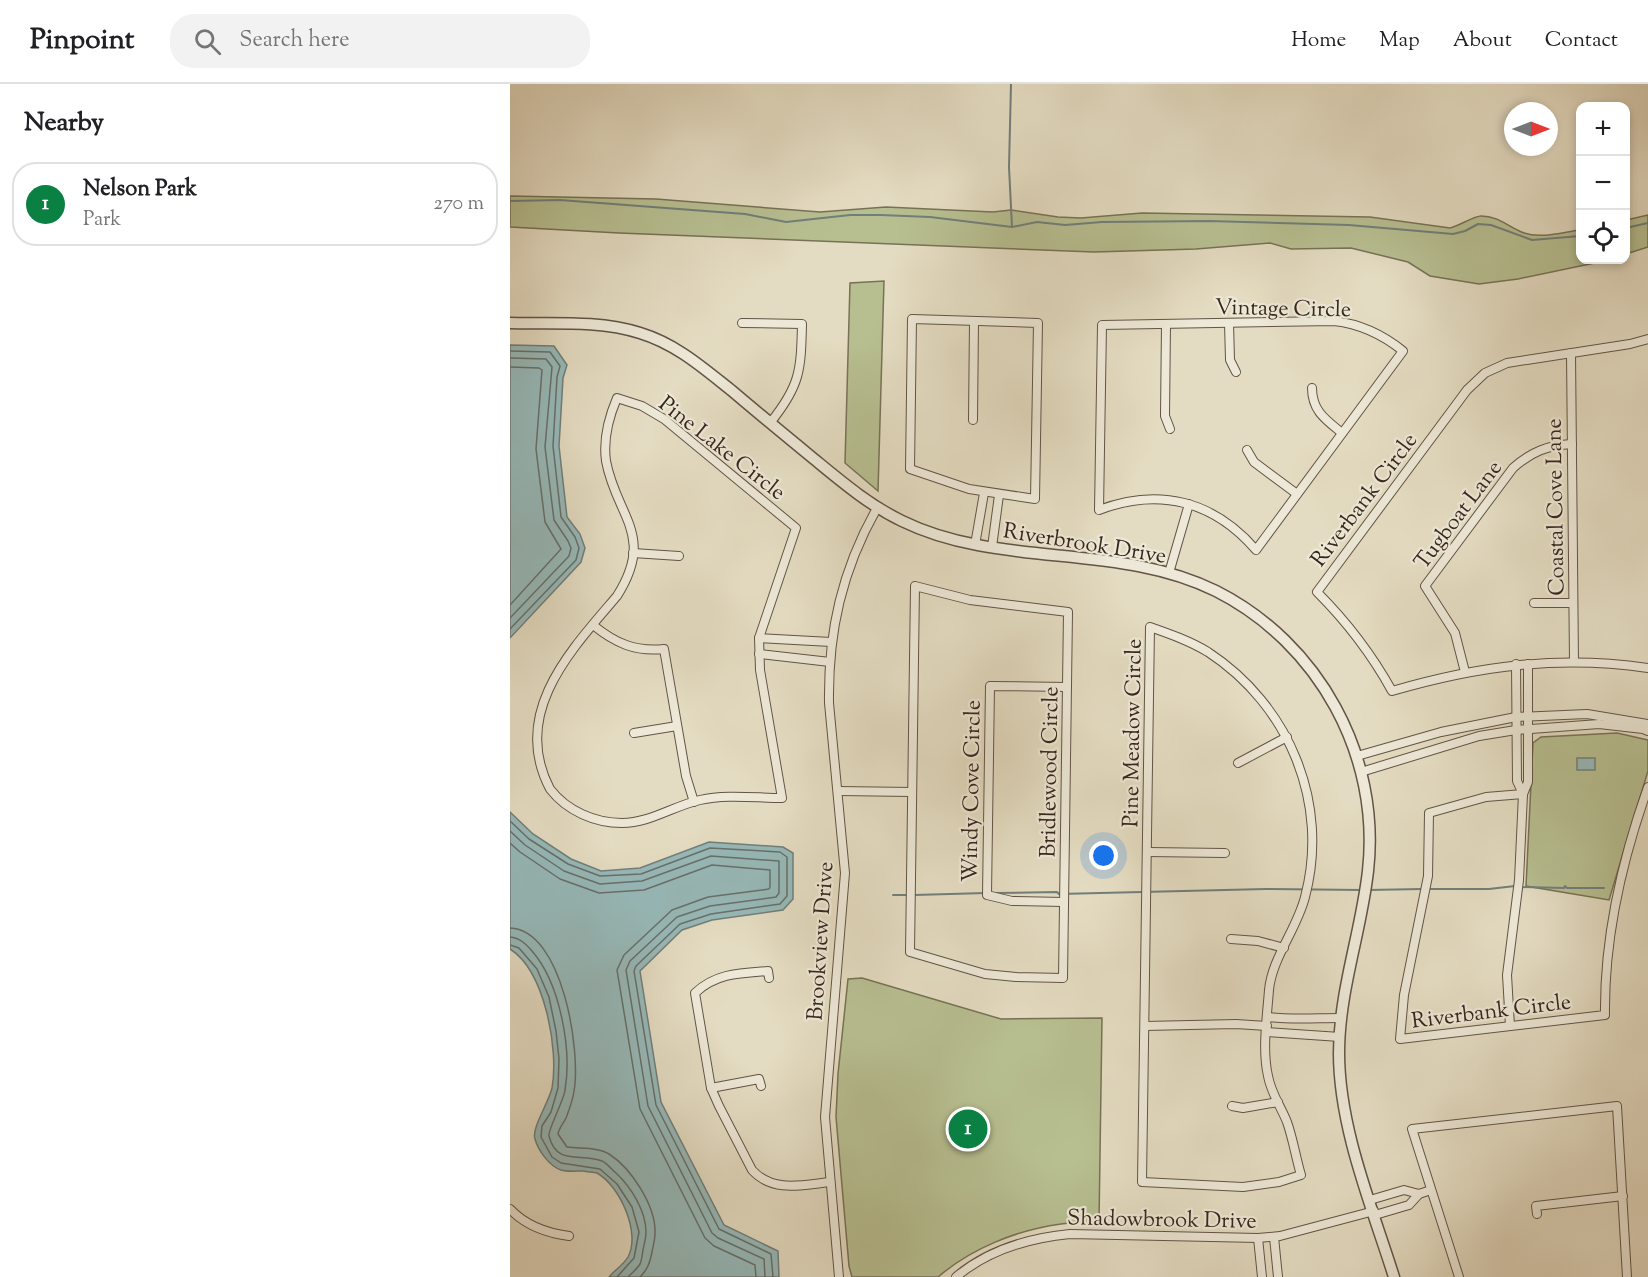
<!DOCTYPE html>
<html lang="en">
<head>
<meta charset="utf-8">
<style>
	body { margin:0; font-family:"Sorts Mill Goudy",serif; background:#f2f2f2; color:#202124 }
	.controls { position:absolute; right:18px; top:18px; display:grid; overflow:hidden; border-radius:12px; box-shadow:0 3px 9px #0003 }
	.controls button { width:54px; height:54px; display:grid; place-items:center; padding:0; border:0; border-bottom:2px solid #e0e0e0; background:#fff; color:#202124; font:30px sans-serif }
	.compass { position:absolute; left:994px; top:18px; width:54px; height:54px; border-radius:50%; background:#fff; box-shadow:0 3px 9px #0003; rotate:90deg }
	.you { position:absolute; left:594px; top:772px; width:21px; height:21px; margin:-15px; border:4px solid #fff; border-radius:50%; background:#1a73e8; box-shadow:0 0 0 9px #1a73e833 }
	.badge { display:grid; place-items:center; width:39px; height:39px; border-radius:50%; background:#0b8043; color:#fff; font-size:20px; font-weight:700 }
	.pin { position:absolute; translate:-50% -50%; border:3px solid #fff; box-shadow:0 2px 6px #0006 }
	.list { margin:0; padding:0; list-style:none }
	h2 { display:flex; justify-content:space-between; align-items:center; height:78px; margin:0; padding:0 24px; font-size:26px }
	h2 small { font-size:20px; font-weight:400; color:#757577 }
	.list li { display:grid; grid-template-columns:39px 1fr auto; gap:18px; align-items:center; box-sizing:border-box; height:84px; margin:0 12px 12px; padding:0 12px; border:2px solid #e0e0e0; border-radius:24px }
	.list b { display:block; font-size:22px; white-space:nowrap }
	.list p { margin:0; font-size:20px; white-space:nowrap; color:#757577 }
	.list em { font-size:20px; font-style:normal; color:#757577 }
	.icon { flex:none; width:33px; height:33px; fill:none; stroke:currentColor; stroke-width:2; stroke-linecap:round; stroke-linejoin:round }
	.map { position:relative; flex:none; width:1138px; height:1193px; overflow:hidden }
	header { display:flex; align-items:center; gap:36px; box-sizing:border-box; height:84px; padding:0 30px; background:#fff; border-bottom:2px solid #e0e0e0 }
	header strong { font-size:28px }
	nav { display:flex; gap:33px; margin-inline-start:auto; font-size:21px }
	.search { width:420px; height:54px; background:#f2f2f2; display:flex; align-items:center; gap:15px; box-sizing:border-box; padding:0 21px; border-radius:24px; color:#757577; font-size:22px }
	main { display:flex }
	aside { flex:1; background:#fff }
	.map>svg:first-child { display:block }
</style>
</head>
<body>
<header>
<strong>Pinpoint</strong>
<div class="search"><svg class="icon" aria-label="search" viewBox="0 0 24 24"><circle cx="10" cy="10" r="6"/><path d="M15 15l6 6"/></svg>Search here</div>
<nav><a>Home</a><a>Map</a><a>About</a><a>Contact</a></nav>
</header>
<main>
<aside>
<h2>Nearby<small></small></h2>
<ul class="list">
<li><span class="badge">1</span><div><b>Nelson Park</b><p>Park</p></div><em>270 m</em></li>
</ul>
</aside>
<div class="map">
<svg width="1138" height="1193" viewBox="0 0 1138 1193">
	<rect width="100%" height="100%" fill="#e4dcc2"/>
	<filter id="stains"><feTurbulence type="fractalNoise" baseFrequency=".00333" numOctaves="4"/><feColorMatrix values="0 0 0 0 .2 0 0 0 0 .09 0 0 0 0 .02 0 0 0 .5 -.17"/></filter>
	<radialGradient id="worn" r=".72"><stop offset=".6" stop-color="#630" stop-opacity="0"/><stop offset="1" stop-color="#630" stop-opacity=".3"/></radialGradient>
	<g fill="#b7bf91" stroke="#777256" stroke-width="1.5">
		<path d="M 0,112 L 146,115 L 310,128 L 376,123 L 483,128 L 501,126 L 548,133 L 571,134 L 632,129 L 860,133 L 940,144 C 949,142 964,132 971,132 C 989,132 998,143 1014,149 C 1031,155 1053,148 1070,146 L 1070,176 L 1099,176 L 1008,195 L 969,200 L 920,192 L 898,178 L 841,164 L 781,165 L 760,159 L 686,165 L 584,168 L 109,149 L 0,143 Z"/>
		<path d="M 1138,131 L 1138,163 L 1116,170 L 1116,136 Z"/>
		<path d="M 374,197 L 368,407 L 335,379 L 340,199 Z"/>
		<path d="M 1107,649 L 1138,656 L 1138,687 L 1099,816 L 1016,802 L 1023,659 L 1031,653 Z"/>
		<path d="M 352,894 L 491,935 L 592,934 L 589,1139 C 577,1139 564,1138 551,1140 C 507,1146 462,1164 428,1193 L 342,1193 L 339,1182 L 326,1033 L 328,990 L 338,895 Z"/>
	</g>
	<g fill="#97baba" stroke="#717f7b" stroke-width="1.5">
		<path d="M 0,261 L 44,262 L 57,281 L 53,294 L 49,362 L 57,433 L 70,450 L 75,464 L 71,478 L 0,554 Z"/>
		<rect x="1067" y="674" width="18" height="12"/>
		<path d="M 0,728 L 23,750 L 61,775 L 91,787 L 130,784 L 199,758 L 273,763 L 283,769 L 283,815 L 273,826 L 202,836 L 172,846 L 130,887 L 151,1018 L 214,1141 L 268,1167 L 269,1193 L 99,1193 C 104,1187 114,1180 118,1173 C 131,1149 110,1102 87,1089 C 83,1088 77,1088 73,1087 C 66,1087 57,1088 51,1086 C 39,1082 28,1066 25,1055 C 21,1045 39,1018 42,1004 C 49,966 35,887 0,865 Z"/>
	</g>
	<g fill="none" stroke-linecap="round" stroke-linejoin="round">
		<g stroke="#67706b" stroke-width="1.5">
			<path d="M 0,267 L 40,268 L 50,282 L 47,293 L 43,362 L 51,433 L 65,453 L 69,464 L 66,476 L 0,545"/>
			<path d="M 0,274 L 36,275 L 42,283 L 35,363 L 44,436 L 58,457 L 61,464 L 59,472 L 0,534"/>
			<path d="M 0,283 L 29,284 L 32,286 L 26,365 L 35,438 L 51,465 L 0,521"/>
			<path d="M 0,737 L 19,755 L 58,780 L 90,792 L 131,790 L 200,764 L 270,768 L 277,773 L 277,812 L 270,820 L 201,830 L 170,840 L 126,882 L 124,887 L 146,1021 L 209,1145 L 261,1170 L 263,1193"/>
			<path d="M 0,747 L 15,761 L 54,787 L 90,800 L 132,797 L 201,772 L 269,777 L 269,809 L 266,813 L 200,822 L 167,833 L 120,877 L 116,886 L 138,1022 L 202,1149 L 208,1154 L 254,1175 L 255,1193"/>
			<path d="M 0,759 L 10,768 L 50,795 L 89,809 L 134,806 L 202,781 L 260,786 L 260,803 L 259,805 L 198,813 L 162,826 L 114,871 L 107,886 L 130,1025 L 195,1154 L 204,1162 L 245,1181 L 246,1193"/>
			<path d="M 0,844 C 53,846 71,968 64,1007 C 63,1016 59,1026 56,1034 C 53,1040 49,1044 48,1050 L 57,1063 C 70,1065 88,1063 99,1070 C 121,1084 146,1122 145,1149 C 145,1156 143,1162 142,1168 C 140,1178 138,1185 130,1193"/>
			<path d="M 0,853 C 10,854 16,860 22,867 C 50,899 62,965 55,1006 C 54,1016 37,1048 39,1052 C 47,1083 71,1068 92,1077 C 97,1079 101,1085 106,1089 C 121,1103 136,1127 136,1148 C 136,1154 134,1161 133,1166 C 132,1171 132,1176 130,1180 C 127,1185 122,1189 118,1193"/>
			<path d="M 0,861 L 9,864 L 27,885 L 39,913 L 46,947 L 49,975 L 48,1004 L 41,1028 L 32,1042 L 31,1053 L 42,1073 L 51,1079 L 90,1085 L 107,1100 L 122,1123 L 129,1148 L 124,1174 L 107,1193"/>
		</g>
		<g stroke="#717f7b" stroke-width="2">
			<path d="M 501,0 L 499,83 L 502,143"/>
			<path d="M 0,117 L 50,116 L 235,130 L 276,138 L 340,131 L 371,131 L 420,133 L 502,143 L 527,138 L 555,141 L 592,138 L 699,137 L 839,141 L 943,150 L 955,147 L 968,140 L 981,141 L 1022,156 L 1070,152"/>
			<path d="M 1116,144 L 1138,139"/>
			<path d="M 1010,803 L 1054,804 L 1055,802 L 1057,804 L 1094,804"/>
			<path d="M 918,805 L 979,805 L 1005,802"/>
			<path d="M 858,806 L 912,805"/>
			<path d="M 485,809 L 547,808 L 549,810 L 756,805 L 852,806"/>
			<path d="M 383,811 L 398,811"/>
			<path d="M 404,811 L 476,809"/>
		</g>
		<defs>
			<g id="minor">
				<path d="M 402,235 L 528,239 L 525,415 L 459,405 L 400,385 Z"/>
				<path d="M 824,237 C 851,240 872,250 893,267 L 746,466 C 704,417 649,403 589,426 L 592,241 Z"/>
				<path d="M 232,239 L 292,240 C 291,287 290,302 260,339"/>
				<path d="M 719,239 L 720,276 L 726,288"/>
				<path d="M 656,240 L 655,332 L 660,345"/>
				<path d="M 1138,255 L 1120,260 L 997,279 L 975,289 L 957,306 L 807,508 C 837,538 861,569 882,607 C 968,582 1048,571 1138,584"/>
				<path d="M 1061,269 L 1064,578"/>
				<path d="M 802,304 C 802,327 816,336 832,349"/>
				<path d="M 107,314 L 132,322 L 154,335 L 286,444 L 249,554 L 250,586 L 272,714 C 246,714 216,710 190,716 C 163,722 140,739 112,739 C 85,739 57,727 40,705 C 0,629 61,566 107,512 C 146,451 106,432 96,377 C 93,355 98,335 107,314 Z"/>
				<path d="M 463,336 L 464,237"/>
				<path d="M 737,366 L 744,378 L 787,410"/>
				<path d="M 465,461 L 474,409"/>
				<path d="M 482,463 L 489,411"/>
				<path d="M 123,469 L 169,472"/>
				<path d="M 659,489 L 679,420"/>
				<path d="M 405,502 L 460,516 L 558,528 L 553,894 L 506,893 L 475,890 L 400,868 Z"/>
				<path d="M 1024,519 L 1063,519"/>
				<path d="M 83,541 C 105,559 125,568 154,565 L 176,692 L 184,718"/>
				<path d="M 640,543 C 660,550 680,557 698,568 C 779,621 820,719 795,813 C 787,845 762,874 759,906 C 757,933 752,966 758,992 C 761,1009 771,1023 777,1038 C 783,1055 786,1074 791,1091 L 769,1098 L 733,1103 L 632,1098 Z"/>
				<path d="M 249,554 L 321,558"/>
				<path d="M 249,570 L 320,578"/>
				<path d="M 1006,580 L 1007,697 L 1013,710"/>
				<path d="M 955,588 L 945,549 L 915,502 L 1003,384 C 1021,368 1038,361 1062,360"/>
				<path d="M 124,649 L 167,642"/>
				<path d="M 847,672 L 931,648 L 1006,633 L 1077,630 L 1138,640"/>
				<path d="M 728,679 L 777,653"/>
				<path d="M 851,688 L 969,652 L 1006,646 L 1089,640 L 1133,645 L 1138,647"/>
				<path d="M 328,707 L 402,708"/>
				<path d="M 1013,710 L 976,713 L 919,729 L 918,792 L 894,911 L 890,955 L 1095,931 C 1094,854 1112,776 1138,703"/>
				<path d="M 637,768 L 715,769"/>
				<path d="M 554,818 L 502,817 L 477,811 L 480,602 L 557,603"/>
				<path d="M 721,855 L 748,857 L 774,864"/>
				<path d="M 259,894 L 258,887 C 231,889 206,889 185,909 L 201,1004 L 209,1022 L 242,1086 C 263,1109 292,1101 320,1098"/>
				<path d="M 757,933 C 782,936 806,934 830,934"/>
				<path d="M 635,942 L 726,940 L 757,942"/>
				<path d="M 1000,942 L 997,891 L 1009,796 L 1013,710 L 1018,698 L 1018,580"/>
				<path d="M 757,948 L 830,953"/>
				<path d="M 201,1004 L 249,995 L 251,1002"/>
				<path d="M 722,1022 L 733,1024 L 768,1018"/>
				<path d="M 860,1116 L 894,1106 L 909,1110 L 921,1106"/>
				<path d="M 0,1125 C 16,1142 36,1149 59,1152"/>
				<path d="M 1027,1130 L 1026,1122 L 1113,1112"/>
				<path d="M 865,1131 L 899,1121 L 909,1110"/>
				<path d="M 764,1153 L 768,1193"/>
				<path d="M 748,1154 L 752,1193"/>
				<path d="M 329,1193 L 315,1033 L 335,789 L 319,619 C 318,547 332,486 367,424"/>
				<path d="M 446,1193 C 478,1166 519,1154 560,1150 L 748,1154 L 770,1152 L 864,1127"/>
				<path d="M 949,1193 L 902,1045 L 1107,1022 L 1117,1193"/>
			</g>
			<path id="tertiary" d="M 0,239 C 43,240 89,236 130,249 C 166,260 192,283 221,306 C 248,329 276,352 304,375 C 332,398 359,421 392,437 C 490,485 608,458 706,507 C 809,559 871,672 858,787 C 851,849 829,907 829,969 C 829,1044 862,1123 884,1193"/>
		</defs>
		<use href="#minor" stroke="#625446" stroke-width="10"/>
		<use href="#tertiary" stroke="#625446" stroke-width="13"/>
		<use href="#minor" stroke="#ede8d7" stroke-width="8"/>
		<use href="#tertiary" stroke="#ede8d7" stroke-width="10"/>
	</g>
	<g text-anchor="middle" stroke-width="4.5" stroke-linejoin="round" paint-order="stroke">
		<g font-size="22" fill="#37261c" stroke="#ede8d7">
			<text transform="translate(773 223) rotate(1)" y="8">Vintage Circle</text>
			<text transform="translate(213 363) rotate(38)" y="8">Pine Lake Circle</text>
			<text transform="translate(853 415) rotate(-53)" y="8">Riverbank Circle</text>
			<text transform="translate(1044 423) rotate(-91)" y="8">Coastal Cove Lane</text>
			<text transform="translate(947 430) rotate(-53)" y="8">Tugboat Lane</text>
			<text transform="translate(575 458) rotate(9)" y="8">Riverbrook Drive</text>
			<text transform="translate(621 649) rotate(-89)" y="8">Pine Meadow Circle</text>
			<text transform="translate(538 688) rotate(-89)" y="8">Bridlewood Circle</text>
			<text transform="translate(460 707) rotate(-89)" y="8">Windy Cove Circle</text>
			<text transform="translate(309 857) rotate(-86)" y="8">Brookview Drive</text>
			<text transform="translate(981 926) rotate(-7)" y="8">Riverbank Circle</text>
			<text transform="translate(652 1134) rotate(1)" y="8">Shadowbrook Drive</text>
		</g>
	</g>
	<rect width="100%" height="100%" filter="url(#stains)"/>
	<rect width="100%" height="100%" fill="url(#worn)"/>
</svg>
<div class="controls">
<button>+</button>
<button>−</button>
<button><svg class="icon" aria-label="locate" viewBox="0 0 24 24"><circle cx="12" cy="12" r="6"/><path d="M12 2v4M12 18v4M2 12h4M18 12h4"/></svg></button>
</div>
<svg class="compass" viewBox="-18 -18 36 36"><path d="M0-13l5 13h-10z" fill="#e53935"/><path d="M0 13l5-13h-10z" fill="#757577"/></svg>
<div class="you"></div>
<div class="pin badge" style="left:458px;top:1045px">1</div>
</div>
</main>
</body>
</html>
